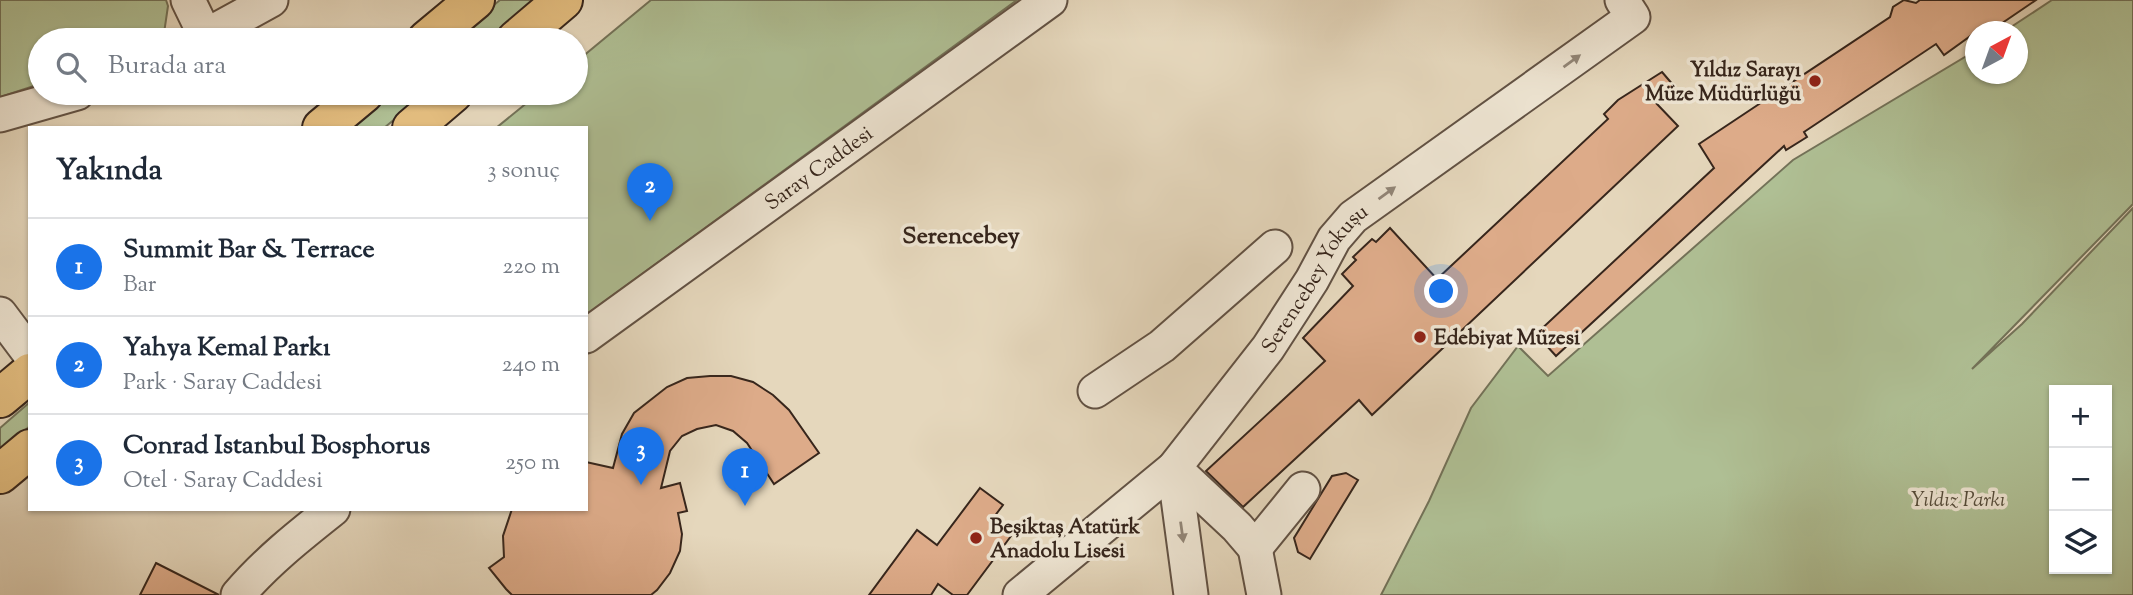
<!DOCTYPE html>
<html lang="tr">
<head>
<meta charset="utf-8">
<style>
	body { margin:0; font-family:"Sorts Mill Goudy",serif; background:#f2f2f3; color:#1f2937 }
	.controls { position:absolute; right:21px; bottom:21px; display:grid; overflow:hidden; border-radius:0px; box-shadow:0 2px 5px #0004 }
	.controls button { width:63px; height:63px; display:grid; place-items:center; padding:0; border:0; border-bottom:2px solid #e0e1e3; background:#fff; color:#1f2937; font:35px sans-serif }
	.compass { position:absolute; left:1965px; top:21px; width:63px; height:63px; border-radius:50%; background:#fff; box-shadow:0 2px 5px #0004; rotate:41deg }
	.you { position:absolute; left:1442px; top:292px; width:24px; height:24px; margin:-18px; border:5px solid #fff; border-radius:50%; background:#1a73e8; box-shadow:0 0 0 10px #1a73e833 }
	.badge { display:grid; place-items:center; width:46px; height:46px; border-radius:50%; background:#1a73e8; color:#fff; font-size:23px; font-weight:700 }
	.pin { position:absolute; translate:-50% -58px; filter:drop-shadow(0 2px 4px #0008) }
	.pin::after { content:''; position:absolute; top:37px; width:24px; height:21px; background:inherit; clip-path:polygon(0 0,100% 0,50% 100%) }
	.list { margin:0; padding:0; list-style:none }
	h2 { display:flex; justify-content:space-between; align-items:center; height:91px; margin:0; padding:0 28px; font-size:30px }
	h2 small { font-size:23px; font-weight:400; color:#747a83 }
	.list li { display:grid; grid-template-columns:46px 1fr auto; gap:21px; align-items:center; box-sizing:border-box; height:98px; padding:0 28px; border-top:2px solid #e0e1e3 }
	.list b { display:block; font-size:26px; white-space:nowrap }
	.list p { margin:0; font-size:23px; white-space:nowrap; color:#747a83 }
	.list em { font-size:23px; font-style:normal; color:#747a83 }
	.icon { flex:none; width:38px; height:38px; fill:none; stroke:currentColor; stroke-width:2; stroke-linecap:round; stroke-linejoin:round }
	.map { position:relative; flex:none; width:2133px; height:595px; overflow:hidden }
	.search { position:absolute; background:#fff; box-shadow:0 2px 5px #0004; left:28px; top:28px; width:560px; height:77px; display:flex; align-items:center; gap:18px; box-sizing:border-box; padding:0 24px; border-radius:38px; color:#747a83; font-size:26px }
	.panel { position:absolute; background:#fff; box-shadow:0 2px 5px #0004; left:28px; top:126px; width:560px; height:385px; border-radius:0px }
	.map>svg:first-child { display:block }
</style>
</head>
<body>
<div class="map">
<svg width="2133" height="595" viewBox="0 0 2133 595">
	<rect width="100%" height="100%" fill="#e5d7bc"/>
	<filter id="stains"><feTurbulence type="fractalNoise" baseFrequency=".00286" numOctaves="4"/><feColorMatrix values="0 0 0 0 .2 0 0 0 0 .09 0 0 0 0 .02 0 0 0 .5 -.17"/></filter>
	<radialGradient id="worn" r=".72"><stop offset=".6" stop-color="#630" stop-opacity="0"/><stop offset="1" stop-color="#630" stop-opacity=".3"/></radialGradient>
	<g fill="#afbf94" stroke="#737258" stroke-width="2" fill-rule="evenodd">
		<path d="M 0,0 L 166,0 L 168,6 L 163,40 L 40,40 L 40,84 L 0,97 Z"/>
		<path d="M 500,0 L 536,0 L 488,40 L 452,40 Z"/>
		<path d="M 651,0 L 1017,0 L 586,315 L 586,128 L 496,128 L 539,93 L 576,93 L 576,62 Z"/>
		<path d="M 2052,0 L 2133,0 L 2133,204 L 1972,369 L 2022,324 L 2133,208 L 2133,595 L 1381,595 L 1429,501 L 1471,408 L 1518,346 L 1548,376 L 1793,160 L 1975,51 L 1976,74 L 2018,74 L 2018,32 L 2005,31 ZM 2107,390 L 2107,569 L 2054,569 L 2054,390 Z"/>
		<path d="M 390,93 L 426,93 L 384,128 L 349,128 Z"/>
		<path d="M 30,402 L 30,426 L 0,451 L 0,428 Z"/>
	</g>
	<g fill="#ddab89" stroke="#37261c" stroke-width="2">
		<path d="M 1904,0 L 1916,3 L 1920,0 L 2036,0 L 1989,32 L 1976,32 L 1944,55 L 1936,44 L 1804,132 L 1807,137 L 1786,150 L 1784,146 L 1556,356 L 1536,334 L 1714,168 L 1699,144 L 1890,17 L 1893,7 Z"/>
		<path d="M 1662,72 L 1674,86 L 1656,103 L 1678,126 L 1372,415 L 1359,400 L 1243,507 L 1206,471 L 1325,361 L 1303,338 L 1353,286 L 1342,274 L 1356,260 L 1353,257 L 1372,239 L 1376,242 L 1390,228 L 1437,279 L 1608,119 L 1604,114 L 1618,100 Z"/>
		<path d="M 710,376 L 731,376 L 753,382 L 773,395 L 789,410 L 819,453 L 774,484 L 747,443 L 733,431 L 716,425 L 697,429 L 682,436 L 670,451 L 661,488 L 680,483 L 687,511 L 678,513 L 682,534 L 680,551 L 670,573 L 657,590 L 651,595 L 512,595 L 506,589 L 489,568 L 504,557 L 503,536 L 512,509 L 586,509 L 586,462 L 613,468 L 622,434 L 634,413 L 667,387 L 687,378 Z"/>
		<path d="M 1346,473 L 1358,480 L 1310,559 L 1298,552 L 1294,538 L 1332,476 Z"/>
		<path d="M 980,488 L 1003,505 L 994,517 L 1014,532 L 967,595 L 953,595 L 938,584 L 931,595 L 869,595 L 917,530 L 937,545 Z"/>
		<path d="M 156,563 L 219,595 L 140,595 Z"/>
	</g>
	<g fill="none" stroke-linecap="round" stroke-linejoin="round">
		<defs>
			<g id="minor">
				<path d="M 188,0 L 205,35"/>
				<path d="M 198,40 L 271,0"/>
				<path d="M 0,115 L 77,93"/>
				<path d="M 0,314 L 30,354"/>
				<path id="s1" d="M 586,336 L 1050,0"/>
				<path d="M 1095,391 L 1162,346 L 1275,247"/>
				<path d="M 1174,468 L 1237,527 L 1255,548 L 1303,489"/>
				<path d="M 1174,468 L 1191,595"/>
				<path d="M 1255,548 L 1264,595"/>
				<path d="M 238,595 C 266,562 299,536 333,509"/>
				<path id="s2" d="M 1020,595 L 1174,468 L 1268,348 L 1312,280 L 1334,239 L 1353,217 L 1633,17 L 1622,0"/>
			</g>
			<g id="major">
				<path d="M 427,40 L 475,0"/>
				<path d="M 516,40 L 563,0"/>
				<path d="M 322,128 L 364,93"/>
				<path d="M 412,128 L 453,93"/>
				<path d="M 0,398 L 30,373"/>
				<path d="M 0,474 L 30,449"/>
			</g>
		</defs>
		<use href="#minor" stroke="#625244" stroke-width="37"/>
		<use href="#major" stroke="#37261c" stroke-width="42"/>
		<use href="#minor" stroke="#eee5d3" stroke-width="33"/>
		<use href="#major" stroke="#e2bc7e" stroke-width="38"/>
	</g>
	<defs><path id="oneway-solid" d="M-6-.8H1V-3.2L6.5 0L1 3.2V.8H-6Z" transform="scale(1.75)"/></defs>
	<g fill="#928678">
		<use href="#oneway-solid" transform="translate(1572 61) rotate(-36)"/>
		<use href="#oneway-solid" transform="translate(1387 193) rotate(-36)"/>
		<use href="#oneway-solid" transform="translate(1182 532) rotate(82)"/>
	</g>
	<g fill="#8f2418" stroke="#eee5d3" stroke-width="2.5">
		<circle cx="1815" cy="81" r="7"/>
		<circle cx="1420" cy="337" r="7"/>
		<circle cx="976" cy="538" r="7"/>
	</g>
	<g text-anchor="middle" stroke-width="7" stroke-linejoin="round" paint-order="stroke">
		<g font-size="21" font-weight="bold" fill="#37261c" stroke="#eee5d3" text-anchor="start">
			<text x="1801" y="76" text-anchor="end">Yıldız Sarayı<tspan x="1801" dy="24">Müze Müdürlüğü</tspan></text>
			<text x="1434" y="344">Edebiyat Müzesi</text>
			<text x="990" y="533">Beşiktaş Atatürk<tspan x="990" dy="24">Anadolu Lisesi</tspan></text>
		</g>
		<g font-size="21" fill="#37261c" stroke="#eee5d3">
			<text dy="7" stroke="none"><textPath href="#s1" startOffset="287">Saray Caddesi</textPath></text>
			<text dy="7" stroke="none"><textPath href="#s2" startOffset="436">Serencebey Yokuşu</textPath></text>
		</g>
		<g font-size="21" font-style="italic" fill="#554c3a" stroke="#eee5d3">
			<text x="1958" y="506">Yıldız Parkı</text>
		</g>
		<g font-size="24" font-weight="bold" fill="#37261c" stroke="#eee5d3">
			<text x="961" y="243">Serencebey</text>
		</g>
	</g>
	<rect width="100%" height="100%" filter="url(#stains)"/>
	<rect width="100%" height="100%" fill="url(#worn)"/>
</svg>
<div class="controls">
<button>+</button>
<button>−</button>
<button><svg class="icon" aria-label="layers" viewBox="0 0 24 24"><path d="M12 4l9 5-9 5-9-5zM3 14l9 5 9-5"/></svg></button>
</div>
<svg class="compass" viewBox="-18 -18 36 36"><path d="M0-13l5 13h-10z" fill="#e53935"/><path d="M0 13l5-13h-10z" fill="#747a83"/></svg>
<div class="you"></div>
<div class="pin badge" style="left:745px;top:506px">1</div>
<div class="pin badge" style="left:650px;top:221px">2</div>
<div class="pin badge" style="left:641px;top:485px">3</div>
<div class="search"><svg class="icon" aria-label="search" viewBox="0 0 24 24"><circle cx="10" cy="10" r="6"/><path d="M15 15l6 6"/></svg>Burada ara</div>
<section class="panel">
<h2>Yakında<small>3 sonuç</small></h2>
<ul class="list">
<li><span class="badge">1</span><div><b>Summit Bar &amp; Terrace</b><p>Bar</p></div><em>220 m</em></li>
<li><span class="badge">2</span><div><b>Yahya Kemal Parkı</b><p>Park · Saray Caddesi</p></div><em>240 m</em></li>
<li><span class="badge">3</span><div><b>Conrad Istanbul Bosphorus</b><p>Otel · Saray Caddesi</p></div><em>250 m</em></li>
</ul>
</section>
</div>
</body>
</html>
